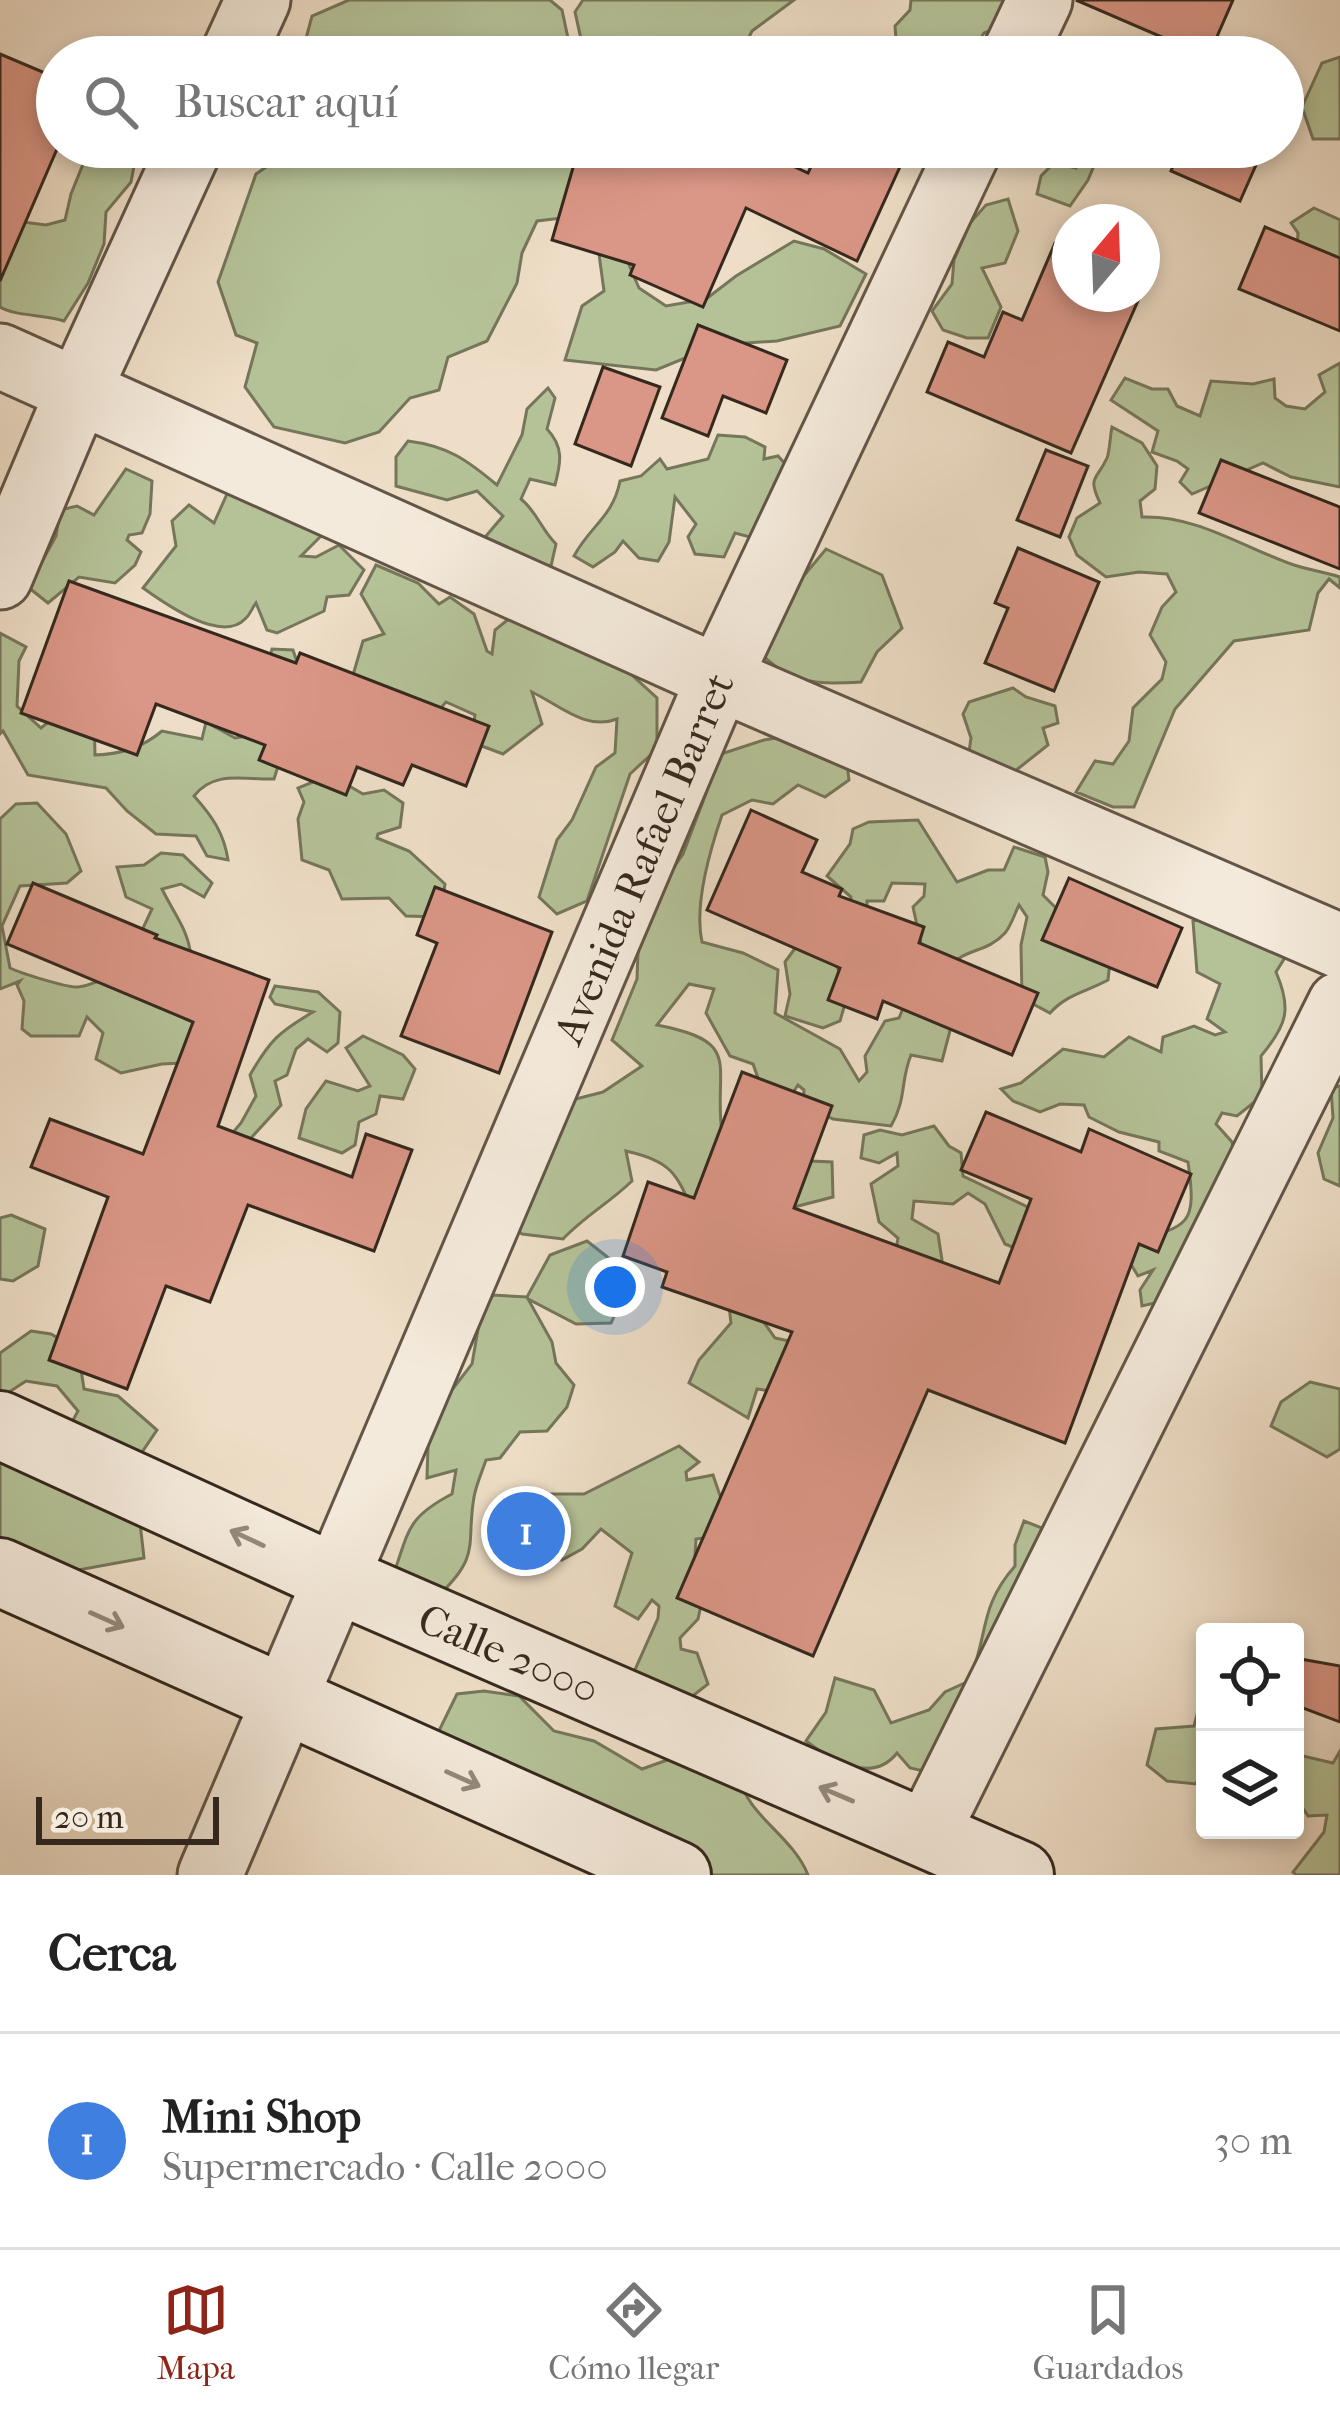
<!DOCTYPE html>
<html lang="es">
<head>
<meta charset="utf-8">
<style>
	body { margin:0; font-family:"IM FELL French Canon",serif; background:#f6f6f6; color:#222 }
	.controls { position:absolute; right:36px; bottom:36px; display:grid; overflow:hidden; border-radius:12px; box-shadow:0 6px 18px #0003 }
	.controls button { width:108px; height:108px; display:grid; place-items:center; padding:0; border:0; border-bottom:3px solid #e0e0e0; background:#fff; color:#222; font:60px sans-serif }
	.compass { position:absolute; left:1052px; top:204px; width:108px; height:108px; border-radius:50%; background:#fff; box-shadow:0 6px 18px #0003; rotate:19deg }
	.scale { position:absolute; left:36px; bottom:30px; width:183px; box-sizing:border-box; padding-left:12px; border:6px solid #35291e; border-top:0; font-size:33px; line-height:42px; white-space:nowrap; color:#35291e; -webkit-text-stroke:9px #f4eadb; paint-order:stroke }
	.you { position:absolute; left:615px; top:1287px; width:42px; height:42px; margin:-30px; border:9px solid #fff; border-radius:50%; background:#1a73e8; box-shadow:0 0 0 18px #1a73e833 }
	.badge { display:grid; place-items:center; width:78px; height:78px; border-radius:50%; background:#8f2418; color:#fff; font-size:39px; font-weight:700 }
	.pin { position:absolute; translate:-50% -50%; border:6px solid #fff; box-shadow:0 3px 12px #0006 }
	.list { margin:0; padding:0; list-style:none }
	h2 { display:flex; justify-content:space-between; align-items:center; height:156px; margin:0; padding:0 48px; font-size:51px }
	h2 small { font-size:39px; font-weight:400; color:#767676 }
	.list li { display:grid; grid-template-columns:78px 1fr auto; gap:36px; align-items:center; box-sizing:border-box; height:216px; padding:0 48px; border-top:3px solid #e0e0e0 }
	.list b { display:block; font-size:45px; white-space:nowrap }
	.list p { margin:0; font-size:39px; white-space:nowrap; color:#767676 }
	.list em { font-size:39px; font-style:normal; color:#767676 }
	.icon { flex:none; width:66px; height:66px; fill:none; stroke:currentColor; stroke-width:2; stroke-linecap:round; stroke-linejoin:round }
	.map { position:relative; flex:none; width:1340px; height:1875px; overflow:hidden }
	.search { position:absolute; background:#fff; box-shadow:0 6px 18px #0003; left:36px; right:36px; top:36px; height:132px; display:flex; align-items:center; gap:30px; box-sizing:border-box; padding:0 42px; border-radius:66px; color:#767676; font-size:45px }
	.sheet { height:372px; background:#fff }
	nav { display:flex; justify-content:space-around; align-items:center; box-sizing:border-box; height:168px; border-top:3px solid #e0e0e0; background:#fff; font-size:33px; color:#767676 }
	nav a { display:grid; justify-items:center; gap:6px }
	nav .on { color:#8f2418 }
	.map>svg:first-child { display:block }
</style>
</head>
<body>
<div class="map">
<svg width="1340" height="1875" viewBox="0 0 1340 1875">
	<rect width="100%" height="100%" fill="#eedec7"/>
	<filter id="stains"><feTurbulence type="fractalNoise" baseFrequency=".00167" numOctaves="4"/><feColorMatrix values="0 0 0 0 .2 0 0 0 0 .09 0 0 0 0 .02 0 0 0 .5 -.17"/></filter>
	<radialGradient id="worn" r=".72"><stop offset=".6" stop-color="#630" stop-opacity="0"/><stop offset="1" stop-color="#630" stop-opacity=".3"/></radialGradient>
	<g fill="#b5c298" stroke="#75765b" stroke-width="3">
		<path d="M 349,0 L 550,0 L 562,10 L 572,57 L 301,57 L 312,16 Z"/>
		<path d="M 583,0 L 794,0 L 752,31 L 739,57 L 585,57 L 575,12 Z"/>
		<path d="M 911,0 L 1027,0 L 1018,19 L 984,33 L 976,45 L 994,57 L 910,57 L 897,52 L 895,26 L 910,10 Z"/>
		<path d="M 1340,57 L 1340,139 L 1313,139 L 1302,107 L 1322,63 Z"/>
		<path d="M 90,147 L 152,147 L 134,166 L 131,182 L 106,212 L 104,244 L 88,283 L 64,321 C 44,314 18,317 0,307 L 0,219 L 46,225 L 65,220 L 71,194 Z"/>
		<path d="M 295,147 L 621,147 L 624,253 L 639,288 L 666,306 L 706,299 L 736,276 L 794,241 L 824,249 L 866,274 L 840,326 L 777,341 L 717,345 L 656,370 L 565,360 L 582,306 L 604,291 L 596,232 L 579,216 L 537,221 L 522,253 L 517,283 L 487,341 L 448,357 L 439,390 L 410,398 L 379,432 L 345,443 L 274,427 L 245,387 L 257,343 L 236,335 L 218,282 L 256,174 Z"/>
		<path d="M 1082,147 L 1115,147 L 1098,156 L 1088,180 L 1070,206 L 1037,194 L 1041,176 L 1054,163 L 1076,168 Z"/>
		<path d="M 1008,199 L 1018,231 L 1005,263 L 982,268 L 1001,307 L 988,338 L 967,338 L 943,330 L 932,311 L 952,284 L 954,260 L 970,223 L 986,205 Z"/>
		<path d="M 1314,208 L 1340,220 L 1340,273 L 1297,253 L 1298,233 L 1291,223 Z"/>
		<path d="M 1340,363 L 1340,487 L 1291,477 L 1263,463 L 1192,494 L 1180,482 L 1188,469 L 1177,461 L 1152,452 L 1158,431 L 1111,400 L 1125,378 L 1152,389 L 1168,389 L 1177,406 L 1200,416 L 1211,381 L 1253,384 L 1274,379 L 1275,398 L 1286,406 L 1305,409 L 1325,392 L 1319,375 Z"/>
		<path d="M 548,388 L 555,398 L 547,429 C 564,447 561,462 555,485 L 530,479 L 521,499 C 537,512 541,529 556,544 L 551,566 L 528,562 L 481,542 L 503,516 L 477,491 L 447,500 L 396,486 L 396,457 L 408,441 C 448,446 467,460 497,485 L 522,435 L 527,409 Z"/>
		<path d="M 1112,427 L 1142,443 L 1157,466 L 1155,489 L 1140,501 L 1142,517 C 1197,515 1244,548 1294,565 C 1309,570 1325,572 1340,577 L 1340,588 L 1329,579 L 1318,593 L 1309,630 L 1234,641 L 1175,709 L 1134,807 L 1113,807 L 1076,792 L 1095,761 L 1113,764 L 1129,741 L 1133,708 L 1162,679 L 1166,662 L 1150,635 L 1162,607 L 1176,592 L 1167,574 L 1139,572 L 1106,577 L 1077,555 L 1069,537 L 1077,518 L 1100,503 C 1087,476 1097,480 1107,458 C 1110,450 1110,436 1112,427 Z"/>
		<path d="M 718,435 L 745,437 L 765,447 L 764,459 L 778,456 L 789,468 L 750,537 L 735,533 L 724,557 L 695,554 L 688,537 L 696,524 L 675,497 L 669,542 L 658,561 L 639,558 L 623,541 L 615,552 L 593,567 L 574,556 C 590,526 613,517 620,481 L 641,476 L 660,459 L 667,469 L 708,459 Z"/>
		<path d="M 126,469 L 152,481 L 150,514 L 142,533 L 129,535 L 127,540 L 141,552 L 135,565 L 115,583 L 79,577 L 48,603 L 28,587 L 56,536 L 60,510 L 77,506 L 94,515 Z"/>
		<path d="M 227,494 L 303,500 L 321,536 L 301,556 L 316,557 L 339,545 L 364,570 L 349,595 L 327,597 L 324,611 L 277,633 L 267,630 L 256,603 C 252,608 250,615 245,619 C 221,644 164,603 143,588 L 176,546 L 172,521 L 189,505 L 214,523 Z"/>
		<path d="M 826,549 L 882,575 L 902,628 L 877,652 L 861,682 C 806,685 788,683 749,642 Z"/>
		<path d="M 376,565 L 418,583 L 439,604 L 450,597 L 474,614 L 487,651 L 492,654 L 495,630 L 515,614 L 590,637 L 657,698 L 657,749 L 630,774 L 587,901 L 557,914 L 539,897 L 557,840 L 572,820 L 596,767 L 615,753 L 617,719 C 586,731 559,705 532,692 L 542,724 L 503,754 L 471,742 L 475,715 L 446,702 L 425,726 L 348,692 L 363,641 L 384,634 L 361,594 Z"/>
		<path d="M 0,633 L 26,647 L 19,661 L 17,706 L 41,728 L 72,703 L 94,713 L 95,755 C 121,754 142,748 162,731 L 202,739 L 206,722 L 235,738 L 248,736 L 272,649 L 293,650 L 304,683 L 274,779 C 244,780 214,770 194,796 C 212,816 224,833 228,860 L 207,856 L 196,836 L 156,834 L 127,811 L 106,788 L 28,775 L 3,731 L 0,734 Z"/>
		<path d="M 1013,688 L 1026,697 L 1055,706 L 1058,723 L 1043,728 L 1048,745 L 1010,775 L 969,752 L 971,738 L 963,714 L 969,702 Z"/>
		<path d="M 812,732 L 845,748 L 849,780 L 825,797 L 798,785 L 773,804 L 752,800 L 722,815 C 710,850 694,906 702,942 L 743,953 L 778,970 L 775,1013 L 840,1049 L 859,1081 L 867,1072 L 865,1056 L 885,1021 L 899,1018 L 906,1001 L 952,1023 L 942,1061 L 911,1055 C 900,1082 907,1098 891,1126 L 833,1119 L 803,1104 L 804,1090 L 798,1085 L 788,1100 L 763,1092 L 753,1064 L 730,1056 L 706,1013 L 714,989 L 689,984 L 657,1025 C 745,1042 713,1064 722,1134 L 787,1160 L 832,1162 L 833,1197 L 771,1213 L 694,1214 C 676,1172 672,1162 626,1151 L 632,1181 C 609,1203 585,1216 563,1239 L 522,1234 L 510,1223 L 564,1102 L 603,1092 L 642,1066 L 612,1040 L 637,979 L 638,952 L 655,895 L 683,854 L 721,754 L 764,740 Z"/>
		<path d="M 330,775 L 363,794 L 384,790 L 403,803 L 400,827 L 378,834 L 377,838 L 409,851 L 445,884 L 440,917 L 406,916 L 389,898 L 342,899 L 329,870 L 302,860 L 298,819 L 304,802 L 298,788 Z"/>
		<path d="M 37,803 L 66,834 L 81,871 L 67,883 L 20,886 L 2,926 L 10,968 C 20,973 65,987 76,987 C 87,987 103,979 114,975 L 214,1026 L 201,1062 L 162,1064 L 121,1073 L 96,1059 L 103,1033 L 87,1017 L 79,1036 L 31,1036 L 22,1029 L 24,1001 L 17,985 L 20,981 L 0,989 L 0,819 L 16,804 Z"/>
		<path d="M 918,820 L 957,882 L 988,870 L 1004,870 L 1014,847 L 1045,857 L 1048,872 L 1043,895 L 1078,930 L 1111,952 L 1108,980 C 1086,992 1067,994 1050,1013 L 1022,998 L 1021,945 L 1027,917 L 1019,905 C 1015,913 1011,926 1005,933 C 984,956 961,945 939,978 L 924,958 L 913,907 L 924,896 L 925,884 L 892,883 L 884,901 L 867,901 L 867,930 L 836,965 L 849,990 L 840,1021 L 823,1028 L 785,1016 L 790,994 L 785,962 L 802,939 L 850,910 L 851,897 L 827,876 L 850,844 L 853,829 L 869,822 Z"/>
		<path d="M 161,853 L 183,855 L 212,883 L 204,897 L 181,884 L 162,889 C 172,910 186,927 190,950 L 178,970 L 136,943 L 152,909 L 126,897 L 117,867 L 144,865 Z"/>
		<path d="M 1235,909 L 1286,956 L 1276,972 C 1292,1009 1287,1025 1261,1056 L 1262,1096 L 1237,1116 L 1222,1113 L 1216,1124 L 1232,1142 L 1235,1163 L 1172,1299 L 1142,1306 L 1140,1290 L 1153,1270 L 1138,1276 L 1124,1253 L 1130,1241 C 1190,1227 1197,1225 1188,1162 L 1159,1151 L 1159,1142 L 1119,1132 L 1089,1117 L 1084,1105 L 1060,1104 L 1040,1112 L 1013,1101 L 1001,1089 L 1021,1083 L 1063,1049 L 1104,1057 L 1129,1037 L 1161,1052 L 1163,1037 L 1194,1026 L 1215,1035 L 1225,1032 L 1207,1019 L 1220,984 L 1197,972 L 1193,921 Z"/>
		<path d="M 275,986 L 318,992 L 340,1012 L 338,1043 L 327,1052 L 308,1039 L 296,1049 L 287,1075 L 275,1081 L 281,1105 L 251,1138 L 247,1148 L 218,1150 L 241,1123 L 256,1096 L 250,1075 C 270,1040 279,1032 313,1012 L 275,1004 L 270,997 Z"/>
		<path d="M 363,1036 L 403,1055 L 415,1069 L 403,1099 L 380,1096 L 376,1114 L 359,1122 L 355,1145 L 342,1153 L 299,1138 L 306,1109 L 326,1081 L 358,1091 L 370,1086 L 346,1048 Z"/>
		<path d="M 1340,1086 L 1340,1186 L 1324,1179 L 1318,1153 L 1333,1118 L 1331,1088 Z"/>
		<path d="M 934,1126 L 949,1146 L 961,1153 L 963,1176 L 1038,1212 L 1034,1256 L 1005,1244 L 985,1204 L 968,1193 L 953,1204 L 914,1201 L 912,1219 L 938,1234 L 942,1260 L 939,1277 L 893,1268 L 898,1238 L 879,1222 L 871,1184 L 898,1166 L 897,1153 L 879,1163 L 861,1158 L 864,1135 L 880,1130 L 902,1135 Z"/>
		<path d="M 11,1215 L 45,1229 L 38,1266 L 13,1281 L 0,1279 L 0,1218 Z"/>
		<path d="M 587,1241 L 633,1277 L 611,1323 L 576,1324 L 528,1299 L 552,1342 L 556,1363 L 574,1385 L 567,1407 L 547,1431 L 520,1432 L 500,1458 L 486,1460 C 482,1472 476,1485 474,1497 C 466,1544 481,1555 440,1594 L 393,1576 C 409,1531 406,1518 452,1494 L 456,1470 L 427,1478 L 428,1446 L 445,1399 L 472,1364 L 480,1318 L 493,1295 L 527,1297 L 550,1255 Z"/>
		<path d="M 728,1297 L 763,1321 L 775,1338 L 807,1345 L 777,1392 L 757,1389 L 748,1418 L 689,1383 L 699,1360 L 731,1323 Z"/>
		<path d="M 31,1331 L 51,1334 L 78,1350 L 84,1389 L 118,1396 L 157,1430 L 142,1452 L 106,1457 L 66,1433 L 78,1411 L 57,1386 L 26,1381 L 0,1398 L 0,1353 Z"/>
		<path d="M 1310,1382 L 1340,1389 L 1340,1449 L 1327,1457 L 1271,1426 L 1281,1402 Z"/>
		<path d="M 0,1433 L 136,1487 L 144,1558 L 73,1571 L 8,1540 L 0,1540 Z"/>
		<path d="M 679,1446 L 699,1462 L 686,1472 L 687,1480 L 713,1475 L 727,1516 L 710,1537 L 696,1539 L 695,1556 L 708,1573 L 698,1619 L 680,1638 L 681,1649 L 697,1653 L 708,1684 L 685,1702 L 630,1681 L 658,1618 L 659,1606 L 652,1600 L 638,1619 L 615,1606 L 632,1553 L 601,1529 L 582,1549 L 562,1560 L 553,1513 L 544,1494 L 584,1494 Z"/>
		<path d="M 1024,1521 L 1047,1530 L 942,1775 L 910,1768 L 897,1753 C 872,1785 831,1760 806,1741 L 826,1712 L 835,1678 L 874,1690 L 891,1723 L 929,1710 L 945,1692 L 969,1681 C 989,1635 978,1608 1015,1566 L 1015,1545 Z"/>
		<path d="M 484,1691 L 519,1696 L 554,1731 L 594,1741 L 642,1769 L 681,1755 L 741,1778 C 744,1813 793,1836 808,1875 L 660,1875 L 430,1749 L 457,1694 Z"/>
		<path d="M 1201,1700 L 1205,1700 L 1205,1762 L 1196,1784 L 1167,1781 L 1147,1765 L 1156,1729 L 1194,1726 Z"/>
		<path d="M 1340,1751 L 1340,1875 L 1296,1875 L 1293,1872 L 1324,1832 L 1327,1815 L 1308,1816 L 1295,1796 L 1303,1756 L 1333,1763 Z"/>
	</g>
	<g fill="#da9686" stroke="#35291e" stroke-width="3">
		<path d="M 1076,0 L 1233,0 L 1208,57 Z"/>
		<path d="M 0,54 L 57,78 L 57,149 L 0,281 Z"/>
		<path d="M 579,147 L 752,147 L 808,173 L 820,147 L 909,147 L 857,261 L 746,208 L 703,307 L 630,275 L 634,265 L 552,240 Z"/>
		<path d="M 1181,147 L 1264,147 L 1240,201 L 1171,171 Z"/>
		<path d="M 1265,227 L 1340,258 L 1340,331 L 1239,289 Z"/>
		<path d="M 1055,243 L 1070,250 L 1070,294 L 1141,294 L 1071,453 L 927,392 L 948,342 L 984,357 L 1003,312 L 1022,320 Z"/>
		<path d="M 698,325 L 787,360 L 766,413 L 723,396 L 708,436 L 662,418 Z"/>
		<path d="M 603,367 L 660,387 L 631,466 L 575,444 Z"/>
		<path d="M 1046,450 L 1088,466 L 1060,537 L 1017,520 Z"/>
		<path d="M 1221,460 L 1340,507 L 1340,569 L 1199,513 Z"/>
		<path d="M 1018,548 L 1099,582 L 1054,691 L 985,663 L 1008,608 L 995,603 Z"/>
		<path d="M 69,581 L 296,663 L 300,653 L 489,726 L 466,786 L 412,765 L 403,785 L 357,767 L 346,795 L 259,760 L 265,745 L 156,704 L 137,755 L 21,713 Z"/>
		<path d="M 751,810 L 817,840 L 802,872 L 842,889 L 839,896 L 924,927 L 919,943 L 1038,993 L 1012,1055 L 883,1001 L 877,1019 L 828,1000 L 840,968 L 707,910 Z"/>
		<path d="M 1069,878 L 1182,928 L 1157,987 L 1042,940 Z"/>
		<path d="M 33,883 L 157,935 L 155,938 L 269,980 L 218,1126 L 352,1177 L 366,1134 L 412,1150 L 374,1251 L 248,1205 L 210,1302 L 166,1286 L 127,1389 L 49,1360 L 108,1197 L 31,1167 L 50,1119 L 143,1154 L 193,1022 L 7,944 Z"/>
		<path d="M 435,887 L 552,932 L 499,1073 L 401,1036 L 437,943 L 417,935 Z"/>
		<path d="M 742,1072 L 832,1106 L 794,1208 L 999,1283 L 1031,1199 L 961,1170 L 986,1112 L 1081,1152 L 1089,1129 L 1191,1174 L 1158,1252 L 1139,1244 L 1065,1443 L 928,1390 L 813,1656 L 677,1598 L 792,1332 L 662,1287 L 667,1272 L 623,1256 L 648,1182 L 694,1198 Z"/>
		<path d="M 505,1502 L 560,1524 L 542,1568 L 488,1547 Z"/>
		<path d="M 1295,1658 L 1340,1666 L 1340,1722 L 1295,1705 Z"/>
	</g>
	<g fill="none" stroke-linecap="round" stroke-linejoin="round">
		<defs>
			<g id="street">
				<path d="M 232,57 L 258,0"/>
				<path d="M 1013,57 L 1040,0"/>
				<path d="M 0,356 L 719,678 L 1340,946"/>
				<path d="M 0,577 L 78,392 L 190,147"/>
				<path d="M 927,1833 L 1340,1004"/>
				<path d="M 210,1875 L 719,678 L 970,147"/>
			</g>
			<g id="secondary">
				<path d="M 0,1425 L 337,1579 L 1020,1875"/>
				<path d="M 0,1572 L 677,1875"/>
			</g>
		</defs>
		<use href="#street" stroke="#635648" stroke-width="69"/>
		<use href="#secondary" stroke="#35291e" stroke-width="72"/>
		<use href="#street" stroke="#f4eadb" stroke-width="63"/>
		<use href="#secondary" stroke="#f4eadb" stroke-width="66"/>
	</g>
	<defs><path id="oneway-shaft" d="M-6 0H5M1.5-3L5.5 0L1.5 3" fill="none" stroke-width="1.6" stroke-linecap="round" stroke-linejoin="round" transform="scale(3)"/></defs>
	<g stroke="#948a7c">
		<use href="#oneway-shaft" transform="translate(247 1538) rotate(-155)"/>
		<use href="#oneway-shaft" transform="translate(107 1620) rotate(24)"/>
		<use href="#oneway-shaft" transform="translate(463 1779) rotate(24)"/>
		<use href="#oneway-shaft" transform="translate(836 1794) rotate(-157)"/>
	</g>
	<g text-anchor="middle" stroke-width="9" stroke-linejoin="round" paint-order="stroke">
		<g font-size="42" fill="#35291e" stroke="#f4eadb">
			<text transform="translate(643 858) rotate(-67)" y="15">Avenida Rafael Barret</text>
			<text transform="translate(509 1653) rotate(23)" y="15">Calle 2000</text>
		</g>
	</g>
	<rect width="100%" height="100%" filter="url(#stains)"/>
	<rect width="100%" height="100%" fill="url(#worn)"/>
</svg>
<div class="controls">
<button><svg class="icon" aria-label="locate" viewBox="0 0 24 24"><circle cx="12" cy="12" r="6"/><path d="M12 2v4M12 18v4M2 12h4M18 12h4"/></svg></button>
<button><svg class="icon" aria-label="layers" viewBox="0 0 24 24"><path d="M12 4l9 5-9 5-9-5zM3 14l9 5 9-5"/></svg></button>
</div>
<svg class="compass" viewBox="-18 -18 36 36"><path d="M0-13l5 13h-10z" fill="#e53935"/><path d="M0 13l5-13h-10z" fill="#767676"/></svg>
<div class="scale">20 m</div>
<div class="you"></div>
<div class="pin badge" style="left:526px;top:1531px;background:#3f7fe0">1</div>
<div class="search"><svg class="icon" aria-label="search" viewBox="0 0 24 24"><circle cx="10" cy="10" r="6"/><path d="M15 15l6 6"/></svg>Buscar aquí</div>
</div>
<section class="sheet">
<h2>Cerca<small></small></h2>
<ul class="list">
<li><span class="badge" style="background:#3f7fe0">1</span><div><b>Mini Shop</b><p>Supermercado · Calle 2000</p></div><em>30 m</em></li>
</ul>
</section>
<nav>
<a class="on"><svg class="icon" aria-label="map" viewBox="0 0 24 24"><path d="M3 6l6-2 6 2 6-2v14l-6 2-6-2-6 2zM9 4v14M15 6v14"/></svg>Mapa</a>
<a><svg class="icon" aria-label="directions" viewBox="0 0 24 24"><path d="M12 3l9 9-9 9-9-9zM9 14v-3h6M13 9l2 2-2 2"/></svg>Cómo llegar</a>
<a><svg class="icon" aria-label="saved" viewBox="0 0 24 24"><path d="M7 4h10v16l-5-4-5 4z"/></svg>Guardados</a>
</nav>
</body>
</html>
